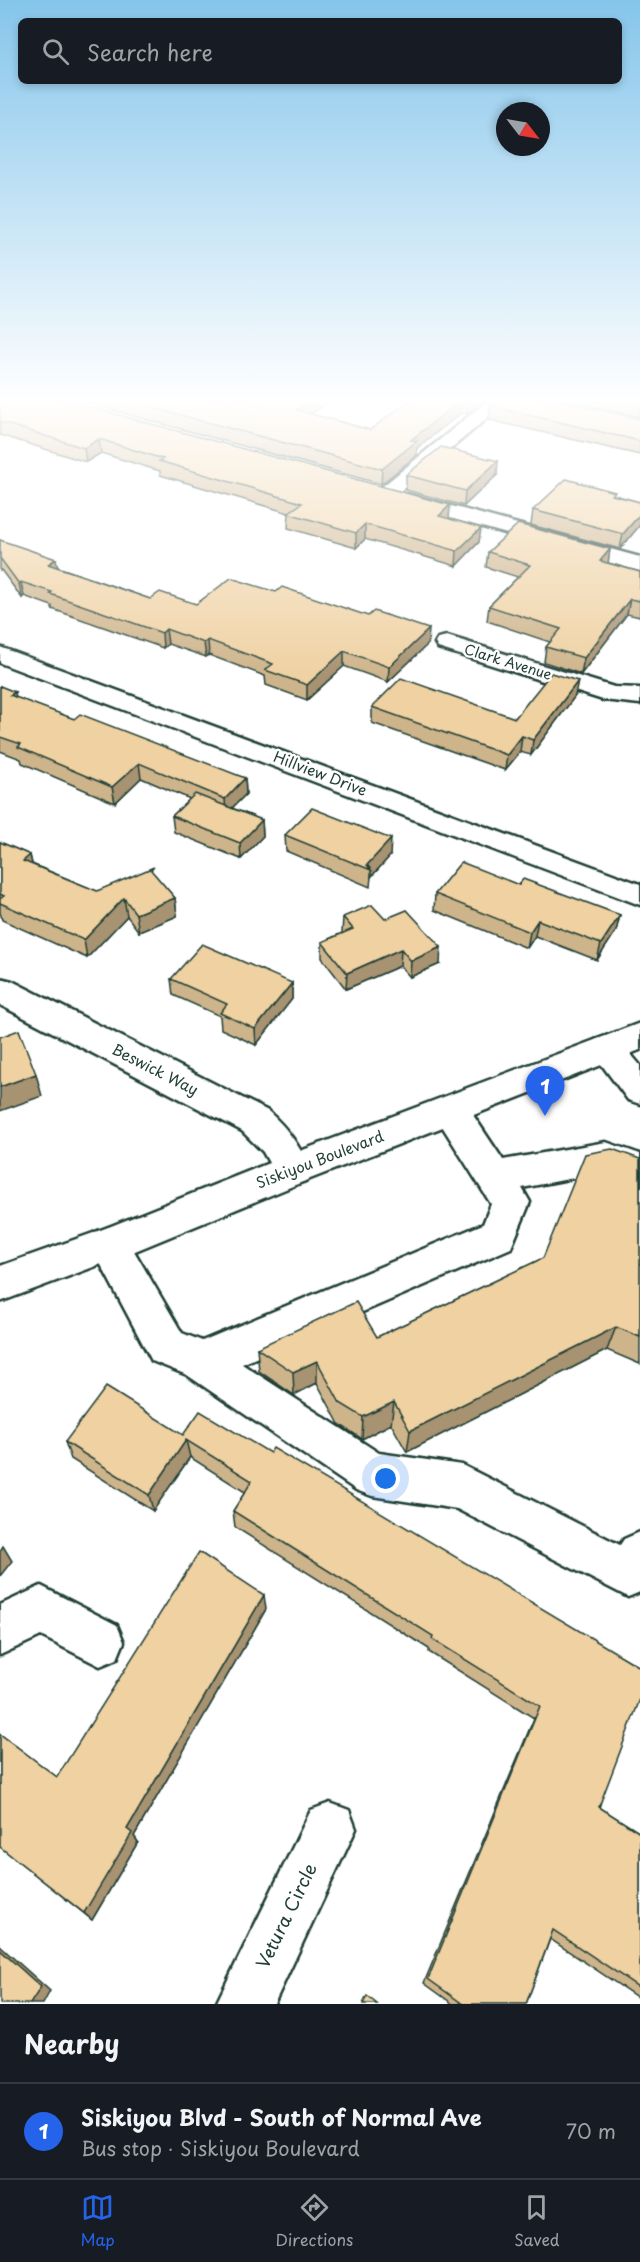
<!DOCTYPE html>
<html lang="en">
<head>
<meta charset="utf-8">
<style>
	body { margin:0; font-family:"Playpen Sans",sans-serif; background:#20242c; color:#f1f3f6 }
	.compass { position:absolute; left:496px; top:102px; width:54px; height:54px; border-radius:50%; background:#171b24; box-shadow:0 3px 9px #0003; rotate:121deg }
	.you { position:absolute; left:386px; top:1479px; width:21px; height:21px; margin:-15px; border:4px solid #fff; border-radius:50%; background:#1a73e8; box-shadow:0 0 0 9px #1a73e833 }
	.badge { display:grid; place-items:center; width:39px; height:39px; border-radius:50%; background:#2563eb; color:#fff; font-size:20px; font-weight:700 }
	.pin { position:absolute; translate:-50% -50px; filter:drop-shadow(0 2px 3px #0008) }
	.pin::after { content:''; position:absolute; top:32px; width:21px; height:18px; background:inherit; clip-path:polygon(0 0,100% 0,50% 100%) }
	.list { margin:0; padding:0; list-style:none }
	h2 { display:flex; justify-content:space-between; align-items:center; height:78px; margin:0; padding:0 24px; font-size:26px }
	h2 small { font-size:20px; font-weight:400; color:#9ea1a6 }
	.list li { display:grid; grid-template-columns:39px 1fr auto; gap:18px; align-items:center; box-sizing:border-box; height:96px; padding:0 24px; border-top:2px solid #363941 }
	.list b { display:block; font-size:22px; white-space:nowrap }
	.list p { margin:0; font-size:20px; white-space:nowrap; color:#9ea1a6 }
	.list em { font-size:20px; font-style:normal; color:#9ea1a6 }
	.icon { flex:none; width:33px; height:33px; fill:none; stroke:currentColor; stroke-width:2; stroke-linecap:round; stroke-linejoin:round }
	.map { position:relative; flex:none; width:640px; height:2004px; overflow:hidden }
	.search { position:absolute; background:#171b24; box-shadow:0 3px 9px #0003; left:18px; right:18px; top:18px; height:66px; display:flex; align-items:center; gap:15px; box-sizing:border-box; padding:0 21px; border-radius:9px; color:#9ea1a6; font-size:22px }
	.sheet { height:174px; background:#171b24 }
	nav { display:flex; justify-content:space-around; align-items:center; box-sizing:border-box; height:84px; border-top:2px solid #363941; background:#171b24; font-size:16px; color:#9ea1a6 }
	nav a { display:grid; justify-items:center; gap:3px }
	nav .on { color:#2563eb }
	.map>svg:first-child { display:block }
</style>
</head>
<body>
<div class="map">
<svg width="640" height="2004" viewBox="0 0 640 2004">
	<rect width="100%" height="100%" fill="#fff"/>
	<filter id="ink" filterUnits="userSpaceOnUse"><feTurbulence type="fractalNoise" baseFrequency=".0167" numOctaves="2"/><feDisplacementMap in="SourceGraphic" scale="12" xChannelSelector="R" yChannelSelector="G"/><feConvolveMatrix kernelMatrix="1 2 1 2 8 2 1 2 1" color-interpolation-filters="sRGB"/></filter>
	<g filter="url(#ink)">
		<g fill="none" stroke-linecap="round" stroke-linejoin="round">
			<defs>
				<g id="minor">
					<path d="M 490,399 L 510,399 L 392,498 L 385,500 L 378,498 L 375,494 L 378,490 Z"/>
					<path d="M 407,494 L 640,557 L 640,571 L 400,504 L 397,500 L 400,496 Z"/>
					<path d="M 447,636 L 614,687 L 640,688 L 640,704 L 603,700 L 438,648 L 435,643 L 438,638 Z"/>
					<path d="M 0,647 L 640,884 L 640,905 L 0,663 Z"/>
					<path d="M 0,978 L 12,981 L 268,1111 C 289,1130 298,1144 311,1170 L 305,1181 L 292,1185 L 279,1181 L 263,1152 L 242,1131 L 0,1005 Z"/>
					<path d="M 607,1036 L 619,1040 L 640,1065 L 640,1104 L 628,1100 L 590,1049 L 595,1040 Z"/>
					<path d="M 450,1096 L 463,1100 L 503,1160 L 606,1142 L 640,1154 L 640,1185 L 605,1172 L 522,1188 L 530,1202 L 511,1248 L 242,1364 L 379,1453 L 462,1465 L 620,1545 L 624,1539 L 640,1532 L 640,1592 L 628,1597 L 457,1509 L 372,1496 L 356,1490 L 187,1375 L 152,1361 L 90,1244 L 95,1232 L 109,1227 L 123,1232 L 182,1333 L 202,1341 L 483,1224 L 491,1204 L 432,1110 L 437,1100 Z"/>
					<path d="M 41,1586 L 117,1625 L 124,1642 L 117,1659 L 100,1666 L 41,1636 L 0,1655 L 0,1605 Z"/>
					<path d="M 330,1803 L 349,1810 L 356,1829 L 274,2004 L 216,2004 L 311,1810 Z"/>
				</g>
				<path id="major" d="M 640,1023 L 640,1050 L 305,1181 L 123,1256 L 0,1302 L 0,1266 L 96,1232 L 279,1159 Z"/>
			</defs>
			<use href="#minor" stroke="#1f3d34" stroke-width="5"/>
			<use href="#major" stroke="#1f3d34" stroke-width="5"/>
			<use href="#minor" fill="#fff" fill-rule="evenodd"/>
			<use href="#major" fill="#fff" fill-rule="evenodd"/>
		</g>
		<g fill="#ceb48b" stroke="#1f3d34" stroke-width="1.5">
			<path d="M 0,399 L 449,518 L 479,542 L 456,566 L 365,539 L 356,548 L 288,528 L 289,513 L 160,475 L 160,471 L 101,453 L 86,462 L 0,435 Z"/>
			<path d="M 72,399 L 333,399 L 310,414 L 370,430 L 409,401 L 401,399 L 487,399 L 467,414 L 461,413 L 417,448 L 417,455 L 381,484 Z"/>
			<path d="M 560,399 L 640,399 L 640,417 Z"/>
			<path d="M 490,406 L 640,419 L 640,455 L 489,420 Z"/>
			<path d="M 406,475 L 497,475 L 464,506 L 406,490 Z"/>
			<path d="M 615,495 L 640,502 L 640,525 L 620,549 L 531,525 L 533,510 Z"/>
			<path d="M 0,540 L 58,567 L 150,599 L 196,604 L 428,644 L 388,682 L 344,666 L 307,700 L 266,685 L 265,676 L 209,655 L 206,657 L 168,644 L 163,648 L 52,609 L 52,606 L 24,596 L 22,598 L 1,570 L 0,571 Z"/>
			<path d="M 610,549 L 608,563 L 640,572 L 640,617 L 627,614 L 581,674 L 544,662 L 546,647 L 550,642 L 487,621 L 489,606 L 518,577 L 486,567 L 488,552 Z"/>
			<path d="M 0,686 L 16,698 L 74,719 L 245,778 L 246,794 L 232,808 L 262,820 L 263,836 L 241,859 L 174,832 L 172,816 L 190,799 L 141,778 L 115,803 L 22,763 L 21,759 L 0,751 Z"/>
			<path d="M 575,696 L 531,755 L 520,752 L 505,770 L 372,723 L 372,707 L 515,718 Z"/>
			<path d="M 285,835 L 390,856 L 371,877 L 370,887 L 286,851 Z"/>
			<path d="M 0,842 L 30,855 L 32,864 L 97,891 L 155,875 L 175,898 L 177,916 L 139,932 L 127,916 L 87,958 L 2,920 L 0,912 Z"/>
			<path d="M 519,885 L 620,915 L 616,931 L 597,960 L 535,936 L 527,948 L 434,910 L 435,894 Z"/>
			<path d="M 343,917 L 385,919 L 440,964 L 410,977 L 400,966 L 346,989 L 322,958 L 322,942 L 342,933 Z"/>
			<path d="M 171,979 L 292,983 L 292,999 L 256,1045 L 221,1029 L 220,1016 L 173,995 Z"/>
			<path d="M 640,1159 L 640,1364 L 607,1350 L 407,1452 L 391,1424 L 362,1439 L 339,1424 L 317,1383 L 294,1395 L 259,1371 L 257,1348 L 377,1337 L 543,1258 Z"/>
			<path d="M 183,1435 L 270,1453 L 640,1667 L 599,1807 L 640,1833 L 640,1999 L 550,1939 L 526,2004 L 453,2004 L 424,1983 L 534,1718 L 429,1652 L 429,1649 L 235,1527 L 233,1511 L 245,1492 L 190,1457 L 153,1511 L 71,1459 L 65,1442 Z"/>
			<path d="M 266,1609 L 134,1836 L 138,1842 L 92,1920 L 0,1847 L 0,1734 L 57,1777 Z"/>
		</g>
		<g fill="#a79271" stroke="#1f3d34" stroke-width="1.5">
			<path d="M 313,399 L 333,399 L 296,424 L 296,410 Z"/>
			<path d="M 462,399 L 461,413 L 417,448 L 417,455 L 381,484 L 382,469 L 411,440 Z"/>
			<path d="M 471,399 L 487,399 L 467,414 L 468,401 Z"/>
			<path d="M 99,439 L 101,453 L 86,462 L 84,448 Z"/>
			<path d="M 498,461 L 497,475 L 464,506 L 465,491 Z"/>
			<path d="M 450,505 L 449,520 L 439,516 Z"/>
			<path d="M 640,514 L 640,525 L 620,549 L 623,534 Z"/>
			<path d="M 365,524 L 365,539 L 356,548 L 356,533 Z"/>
			<path d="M 481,528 L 479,542 L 456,566 L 457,551 Z"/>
			<path d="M 610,549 L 608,564 L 600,561 Z"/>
			<path d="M 56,559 L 59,573 L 48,564 Z"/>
			<path d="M 21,582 L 24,596 L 22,598 L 19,584 Z"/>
			<path d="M 630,599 L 627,614 L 581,674 L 584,658 Z"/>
			<path d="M 166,629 L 168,644 L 163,648 L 162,633 Z"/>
			<path d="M 429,629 L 428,644 L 388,682 L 389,667 Z"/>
			<path d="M 208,640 L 209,655 L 206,657 L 204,643 Z"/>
			<path d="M 344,651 L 344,666 L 307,700 L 307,685 Z"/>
			<path d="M 578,681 L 575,696 L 531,755 L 533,740 Z"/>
			<path d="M 15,692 L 18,707 L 10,695 Z"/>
			<path d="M 522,736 L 520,752 L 505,770 L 507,755 Z"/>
			<path d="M 139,763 L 141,778 L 115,803 L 112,787 Z"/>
			<path d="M 245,778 L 246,794 L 226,814 L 225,799 Z"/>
			<path d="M 262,820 L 263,836 L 241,859 L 240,843 Z"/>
			<path d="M 391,839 L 390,856 L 371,877 L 371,870 L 367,865 Z"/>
			<path d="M 30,855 L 34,873 L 23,861 Z"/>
			<path d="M 124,898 L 127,916 L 87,958 L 84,940 Z"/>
			<path d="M 175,898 L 177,916 L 139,932 L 136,914 Z"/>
			<path d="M 620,915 L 616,931 L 597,960 L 601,944 Z"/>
			<path d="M 538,920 L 535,936 L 527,948 L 530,932 Z"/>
			<path d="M 441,947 L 440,964 L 410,977 L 411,961 Z"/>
			<path d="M 401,949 L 400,966 L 346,989 L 347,973 Z"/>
			<path d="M 292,983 L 292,999 L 256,1045 L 255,1029 Z"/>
			<path d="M 36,1074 L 42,1096 L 0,1111 L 0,1087 Z"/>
			<path d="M 616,1327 L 607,1350 L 407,1452 L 410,1431 Z"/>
			<path d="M 317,1361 L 317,1383 L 294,1395 L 293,1372 Z"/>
			<path d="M 394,1402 L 391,1424 L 362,1439 L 363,1417 Z"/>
			<path d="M 186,1440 L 190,1457 L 153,1511 L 149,1495 Z"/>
			<path d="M 3,1546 L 12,1561 L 0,1576 L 0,1551 Z"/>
			<path d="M 264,1595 L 266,1609 L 134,1836 L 138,1842 L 92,1920 L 84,1913 L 127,1829 Z"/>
			<path d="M 0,1946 L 50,1991 L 43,2004 L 30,2004 L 0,1950 Z"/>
		</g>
		<g fill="#efd1a2" stroke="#1f3d34" stroke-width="1.5">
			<path d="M 0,399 L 60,399 L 450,505 L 439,516 L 481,528 L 457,551 L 365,524 L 356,533 L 288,513 L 302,503 L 159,461 L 163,459 L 99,439 L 84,448 L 0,422 Z"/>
			<path d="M 120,399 L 313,399 L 296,410 L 370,430 L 412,399 L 471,399 L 468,401 L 462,399 L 411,440 L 417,441 L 382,469 Z"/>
			<path d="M 499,399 L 553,399 L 640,419 L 640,441 L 490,406 Z"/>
			<path d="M 623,399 L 640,399 L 640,402 Z"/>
			<path d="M 441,447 L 498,461 L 465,491 L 406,475 Z"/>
			<path d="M 566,479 L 615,492 L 612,495 L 640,502 L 640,514 L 623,534 L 533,510 Z"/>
			<path d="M 518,524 L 610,549 L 600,561 L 640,572 L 640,601 L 630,599 L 584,658 L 546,647 L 561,629 L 489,606 L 530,565 L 488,552 Z"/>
			<path d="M 0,540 L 56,559 L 48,564 L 150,599 L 160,592 L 196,604 L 231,578 L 276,592 L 282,587 L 368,616 L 374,611 L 429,629 L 389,667 L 344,651 L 307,685 L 265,670 L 273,664 L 208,640 L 204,643 L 166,629 L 162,633 L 50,594 L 52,592 L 21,582 L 19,584 L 0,558 Z"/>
			<path d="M 551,673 L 578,681 L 533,740 L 522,736 L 507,755 L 372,707 L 401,678 L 515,718 Z"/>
			<path d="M 0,686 L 15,692 L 10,695 L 74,719 L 80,714 L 245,778 L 225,799 L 139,763 L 112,787 L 18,747 L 21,744 L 0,737 Z"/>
			<path d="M 195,794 L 262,820 L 240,843 L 172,816 Z"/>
			<path d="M 312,808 L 391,839 L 367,865 L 371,870 L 285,835 Z"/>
			<path d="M 0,842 L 30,855 L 23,861 L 97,891 L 154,867 L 151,870 L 175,898 L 136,914 L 124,898 L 84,940 L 0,903 L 0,899 L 4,896 L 0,894 Z"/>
			<path d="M 461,862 L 519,885 L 523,879 L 620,915 L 601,944 L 538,920 L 530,932 L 435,894 Z"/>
			<path d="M 372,905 L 385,919 L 407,910 L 441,947 L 411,961 L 401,949 L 347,973 L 322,942 L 353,929 L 343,917 Z"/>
			<path d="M 202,944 L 292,983 L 255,1029 L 220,1013 L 227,1004 L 171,979 Z"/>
			<path d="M 19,1030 L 36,1074 L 0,1087 L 0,1037 Z"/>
			<path d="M 612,1149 L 640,1159 L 640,1337 L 616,1327 L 410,1431 L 394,1402 L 363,1417 L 340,1403 L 317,1361 L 293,1372 L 257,1348 L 356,1302 L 377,1337 L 543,1258 L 585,1154 Z"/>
			<path d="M 106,1387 L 183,1435 L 200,1411 L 270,1453 L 273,1448 L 640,1667 L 640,1699 L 599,1807 L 640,1833 L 640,1988 L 553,1930 L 526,2004 L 463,2004 L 428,1979 L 540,1706 L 432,1639 L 433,1636 L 233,1511 L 252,1481 L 186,1440 L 149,1495 L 65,1442 Z"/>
			<path d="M 199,1552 L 264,1595 L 127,1829 L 132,1833 L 84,1913 L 0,1847 L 0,1734 L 57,1777 Z"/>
			<path d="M 0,1950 L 41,1987 L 30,2004 L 0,2004 Z"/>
			<path d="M 367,1996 L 377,2004 L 363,2004 Z"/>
		</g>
	</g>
	<linearGradient id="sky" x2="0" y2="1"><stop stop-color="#85c5eb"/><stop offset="0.59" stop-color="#fff"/><stop offset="1" stop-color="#fff" stop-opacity="0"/></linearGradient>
	<rect width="640" height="679" fill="url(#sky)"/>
	<g text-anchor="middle" stroke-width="4.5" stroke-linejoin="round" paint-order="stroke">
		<g font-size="14" fill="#1f3d34" stroke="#fff">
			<text transform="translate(508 662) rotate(17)" y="5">Clark Avenue</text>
		</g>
		<g font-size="15" fill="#1f3d34" stroke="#fff">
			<text transform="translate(320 774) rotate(21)" y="5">Hillview Drive</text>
			<text transform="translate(155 1070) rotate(27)" y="5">Beswick Way</text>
			<text transform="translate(320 1160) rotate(-21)" y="5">Siskiyou Boulevard</text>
		</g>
		<g font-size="18" fill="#1f3d34" stroke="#fff">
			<text transform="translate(287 1916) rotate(-64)" y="6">Vetura Circle</text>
		</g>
	</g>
</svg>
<svg class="compass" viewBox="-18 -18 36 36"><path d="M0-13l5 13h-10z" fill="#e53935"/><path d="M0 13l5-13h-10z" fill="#9ea1a6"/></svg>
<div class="you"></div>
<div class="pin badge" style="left:545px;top:1116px">1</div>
<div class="search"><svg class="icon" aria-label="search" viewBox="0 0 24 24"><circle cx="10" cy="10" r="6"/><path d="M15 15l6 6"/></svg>Search here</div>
</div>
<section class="sheet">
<h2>Nearby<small></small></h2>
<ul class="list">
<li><span class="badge">1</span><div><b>Siskiyou Blvd - South of Normal Ave</b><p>Bus stop · Siskiyou Boulevard</p></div><em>70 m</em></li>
</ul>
</section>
<nav>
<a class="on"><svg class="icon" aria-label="map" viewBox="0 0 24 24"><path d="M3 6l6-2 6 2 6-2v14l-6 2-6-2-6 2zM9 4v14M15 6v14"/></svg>Map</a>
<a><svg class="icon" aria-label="directions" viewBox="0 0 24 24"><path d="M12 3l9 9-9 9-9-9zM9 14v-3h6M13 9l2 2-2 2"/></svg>Directions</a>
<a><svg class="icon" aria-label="saved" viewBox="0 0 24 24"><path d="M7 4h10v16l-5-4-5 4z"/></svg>Saved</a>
</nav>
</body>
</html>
